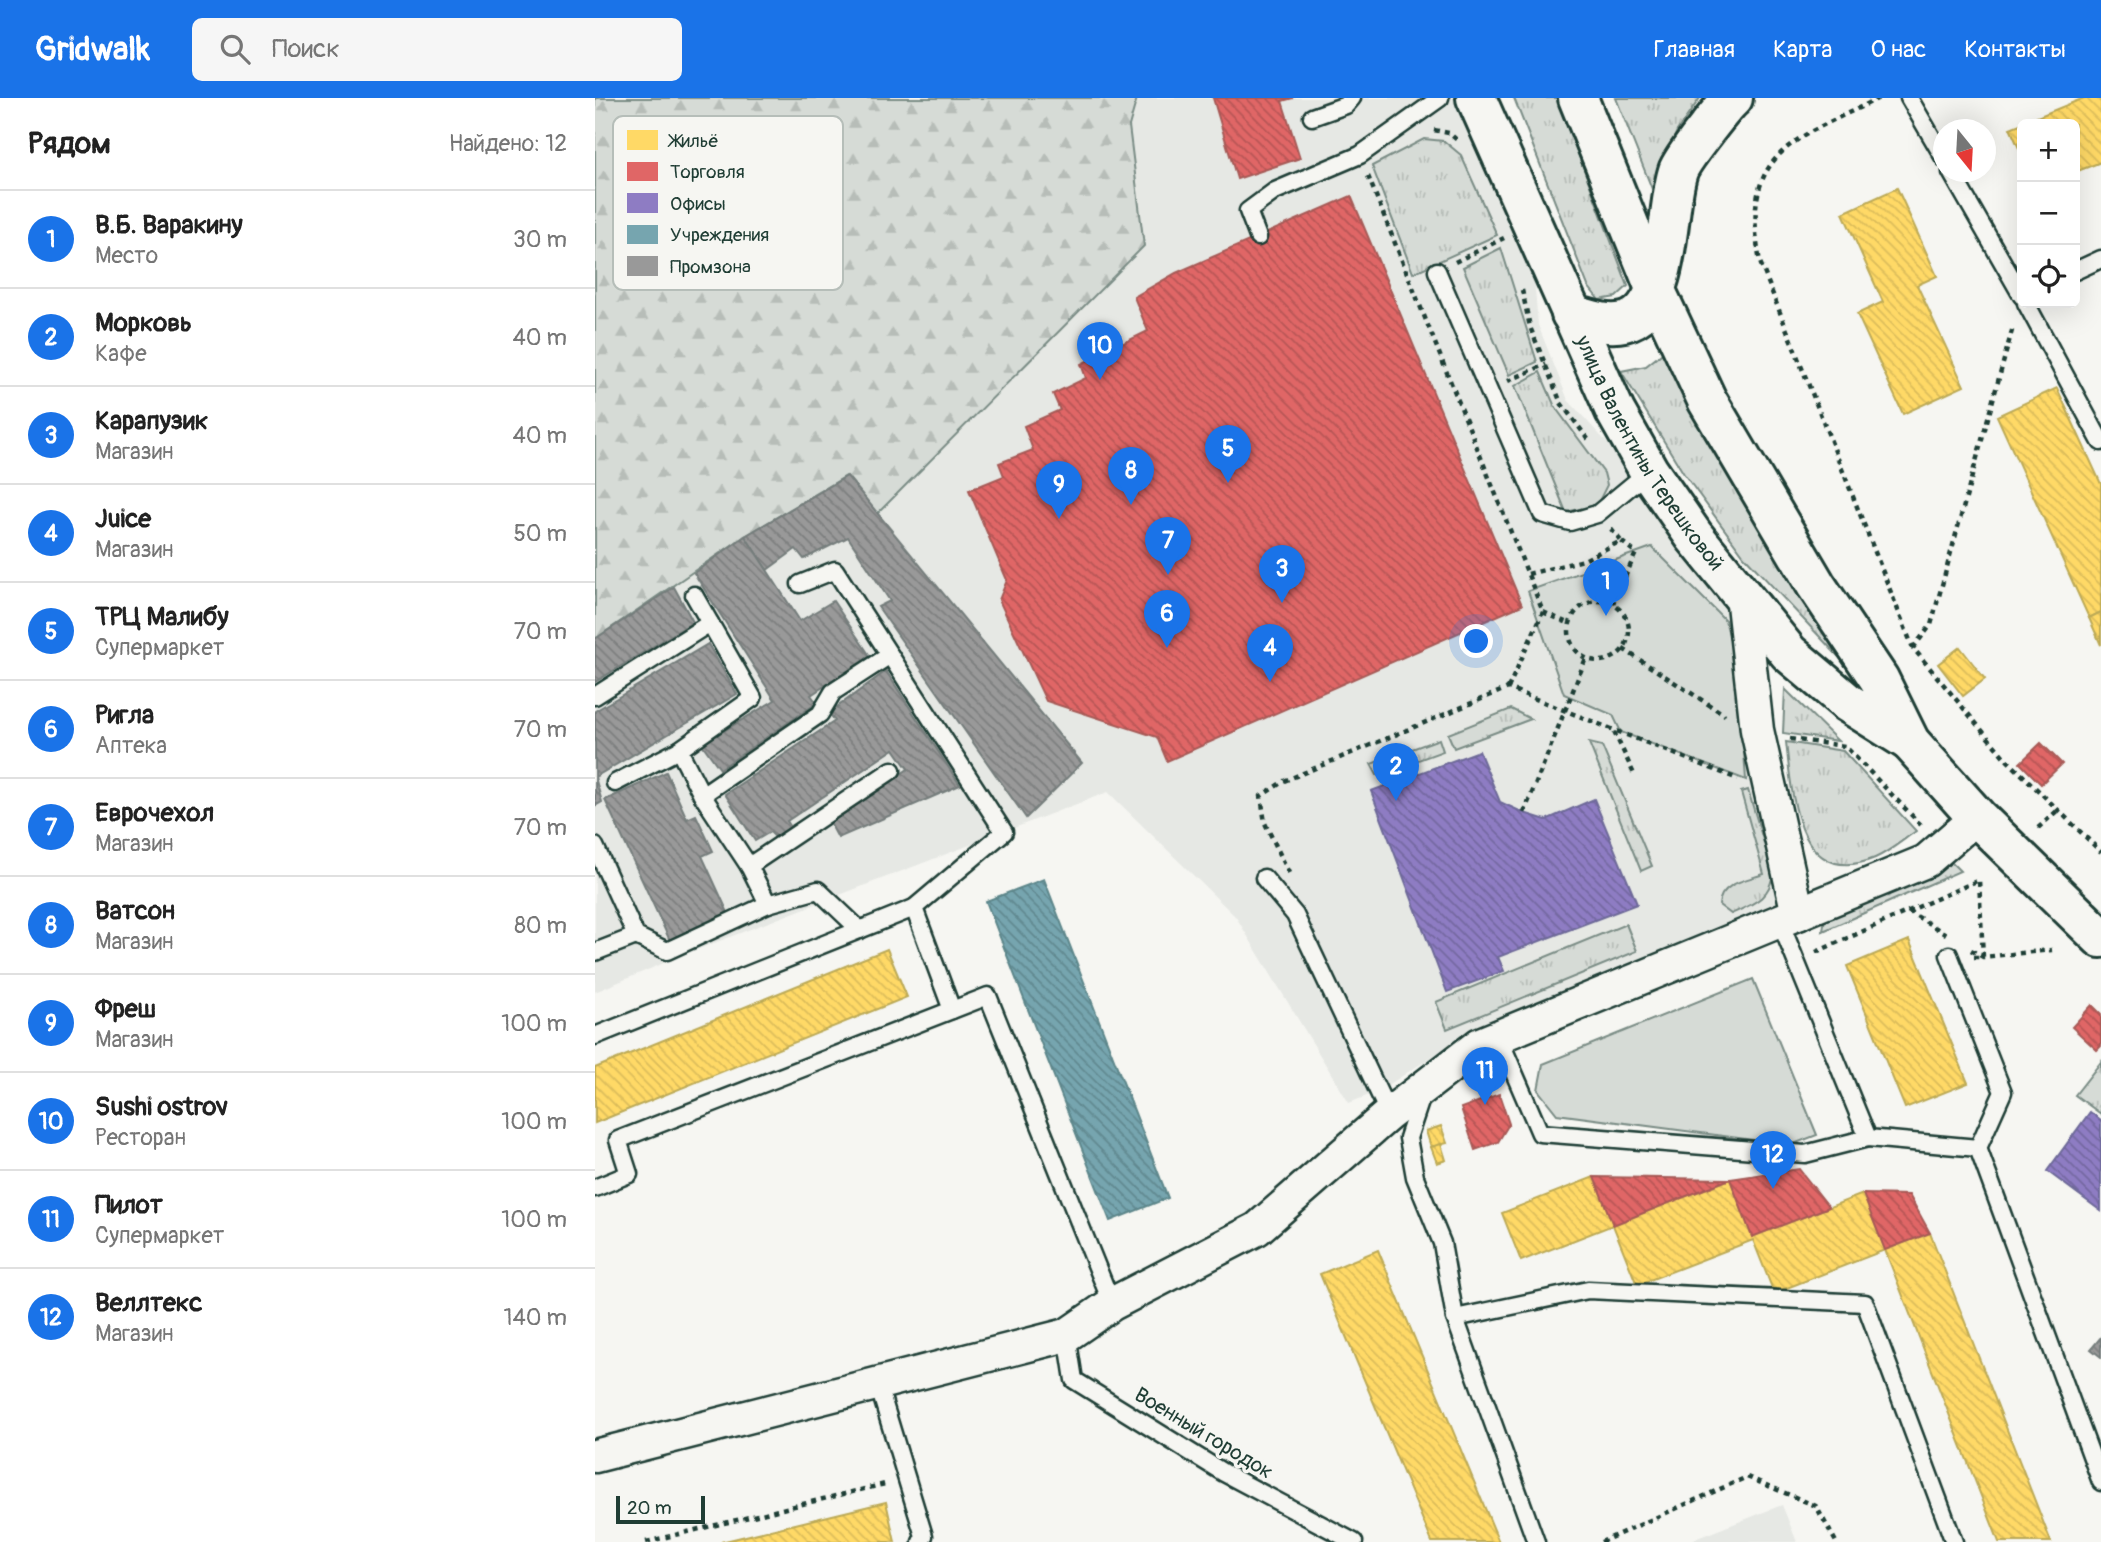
<!DOCTYPE html>
<html lang="ru">
<head>
<meta charset="utf-8">
<style>
	body { margin:0; font-family:Pangolin,sans-serif; background:#f6f6f6; color:#222 }
	.controls { position:absolute; right:21px; top:21px; display:grid; overflow:hidden; border-radius:10px; box-shadow:0 7px 28px #0002 }
	.controls button { width:63px; height:63px; display:grid; place-items:center; padding:0; border:0; border-bottom:2px solid #e0e0e0; background:#fff; color:#222; font:35px sans-serif }
	.compass { position:absolute; left:1338px; top:21px; width:63px; height:63px; border-radius:50%; background:#fff; box-shadow:0 7px 28px #0002; rotate:162deg }
	.scale { position:absolute; left:21px; bottom:18px; width:89px; box-sizing:border-box; padding-left:7px; border:4px solid #1f3d34; border-top:0; font-size:19px; line-height:24px; white-space:nowrap; color:#1f3d34; -webkit-text-stroke:5px #f6f6f2; paint-order:stroke }
	.you { position:absolute; left:882px; top:544px; width:24px; height:24px; margin:-18px; border:5px solid #fff; border-radius:50%; background:#1a73e8; box-shadow:0 0 0 10px #1a73e833 }
	.badge { display:grid; place-items:center; width:46px; height:46px; border-radius:50%; background:#1a73e8; color:#fff; font-size:23px; font-weight:700 }
	.pin { position:absolute; translate:-50% -58px; filter:drop-shadow(0 2px 4px #0008) }
	.pin::after { content:''; position:absolute; top:37px; width:24px; height:21px; background:inherit; clip-path:polygon(0 0,100% 0,50% 100%) }
	.list { margin:0; padding:0; list-style:none }
	h2 { display:flex; justify-content:space-between; align-items:center; height:91px; margin:0; padding:0 28px; font-size:30px }
	h2 small { font-size:23px; font-weight:400; color:#767676 }
	.list li { display:grid; grid-template-columns:46px 1fr auto; gap:21px; align-items:center; box-sizing:border-box; height:98px; padding:0 28px; border-top:2px solid #e0e0e0 }
	.list b { display:block; font-size:26px; white-space:nowrap }
	.list p { margin:0; font-size:23px; white-space:nowrap; color:#767676 }
	.list em { font-size:23px; font-style:normal; color:#767676 }
	.icon { flex:none; width:38px; height:38px; fill:none; stroke:currentColor; stroke-width:2; stroke-linecap:round; stroke-linejoin:round }
	.map { position:relative; flex:none; width:1506px; height:1444px; overflow:hidden }
	header { display:flex; align-items:center; gap:42px; box-sizing:border-box; height:98px; padding:0 35px; background:#1a73e8; color:#fff }
	header strong { font-size:33px }
	nav { display:flex; gap:38px; margin-inline-start:auto; font-size:24px }
	.search { width:490px; height:63px; background:#f6f6f6; display:flex; align-items:center; gap:18px; box-sizing:border-box; padding:0 24px; border-radius:10px; color:#767676; font-size:26px }
	main { display:flex }
	aside { flex:1; background:#fff }
	.map>svg:first-child { display:block }
</style>
</head>
<body>
<header>
<strong>Gridwalk</strong>
<div class="search"><svg class="icon" aria-label="search" viewBox="0 0 24 24"><circle cx="10" cy="10" r="6"/><path d="M15 15l6 6"/></svg>Поиск</div>
<nav><a>Главная</a><a>Карта</a><a>О нас</a><a>Контакты</a></nav>
</header>
<main>
<aside>
<h2>Рядом<small>Найдено: 12</small></h2>
<ul class="list">
<li><span class="badge">1</span><div><b>В.Б. Варакину</b><p>Место</p></div><em>30 m</em></li>
<li><span class="badge">2</span><div><b>Морковь</b><p>Кафе</p></div><em>40 m</em></li>
<li><span class="badge">3</span><div><b>Карапузик</b><p>Магазин</p></div><em>40 m</em></li>
<li><span class="badge">4</span><div><b>Juice</b><p>Магазин</p></div><em>50 m</em></li>
<li><span class="badge">5</span><div><b>ТРЦ Малибу</b><p>Супермаркет</p></div><em>70 m</em></li>
<li><span class="badge">6</span><div><b>Ригла</b><p>Аптека</p></div><em>70 m</em></li>
<li><span class="badge">7</span><div><b>Еврочехол</b><p>Магазин</p></div><em>70 m</em></li>
<li><span class="badge">8</span><div><b>Ватсон</b><p>Магазин</p></div><em>80 m</em></li>
<li><span class="badge">9</span><div><b>Фреш</b><p>Магазин</p></div><em>100 m</em></li>
<li><span class="badge">10</span><div><b>Sushi ostrov</b><p>Ресторан</p></div><em>100 m</em></li>
<li><span class="badge">11</span><div><b>Пилот</b><p>Супермаркет</p></div><em>100 m</em></li>
<li><span class="badge">12</span><div><b>Веллтекс</b><p>Магазин</p></div><em>140 m</em></li>
</ul>
</aside>
<div class="map">
<svg width="1506" height="1444" viewBox="0 0 1506 1444">
	<defs>
		<pattern id="grass-tufts" width="24" height="20" patternUnits="userSpaceOnUse" patternTransform="scale(1.75)"><rect width="24" height="20" fill="#d6dbd6"/><path d="M3 7l-1-3M5 7V3M7 7l1-3M15 17l-1-3M17 17v-4M19 17l1-3" fill="none" stroke="#b7bdb8"/></pattern>
		<pattern id="forest-firs" width="22" height="20" patternUnits="userSpaceOnUse" patternTransform="scale(1.75)"><rect width="22" height="20" fill="#d6dbd6"/><path d="M5 1l3.5 6h-7zM16 11l3.5 6h-7z" fill="#b7bdb8"/></pattern>
		<pattern id="homes-back-hatch" width="6" height="6" patternUnits="userSpaceOnUse" patternTransform="scale(1.75)"><rect width="6" height="6" fill="#ffd966"/><path d="M-1 5l2 2M0 0l6 6M5-1l2 2" fill="none" stroke="#dabb59"/></pattern>
		<pattern id="shops-back-hatch" width="6" height="6" patternUnits="userSpaceOnUse" patternTransform="scale(1.75)"><rect width="6" height="6" fill="#e06666"/><path d="M-1 5l2 2M0 0l6 6M5-1l2 2" fill="none" stroke="#b55555"/></pattern>
		<pattern id="offices-back-hatch" width="6" height="6" patternUnits="userSpaceOnUse" patternTransform="scale(1.75)"><rect width="6" height="6" fill="#8e7cc3"/><path d="M-1 5l2 2M0 0l6 6M5-1l2 2" fill="none" stroke="#73679f"/></pattern>
		<pattern id="public-back-hatch" width="6" height="6" patternUnits="userSpaceOnUse" patternTransform="scale(1.75)"><rect width="6" height="6" fill="#76a5af"/><path d="M-1 5l2 2M0 0l6 6M5-1l2 2" fill="none" stroke="#60888f"/></pattern>
		<pattern id="industry-back-hatch" width="6" height="6" patternUnits="userSpaceOnUse" patternTransform="scale(1.75)"><rect width="6" height="6" fill="#999"/><path d="M-1 5l2 2M0 0l6 6M5-1l2 2" fill="none" stroke="#7c7e7e"/></pattern>
	</defs>
	<rect width="100%" height="100%" fill="#f6f6f2"/>
	<filter id="ink" filterUnits="userSpaceOnUse"><feTurbulence type="fractalNoise" baseFrequency=".0143" numOctaves="2"/><feDisplacementMap in="SourceGraphic" scale="14" xChannelSelector="R" yChannelSelector="G"/><feConvolveMatrix kernelMatrix="1 2 1 2 8 2 1 2 1" color-interpolation-filters="sRGB"/></filter>
	<g filter="url(#ink)">
		<g fill="#e6e8e4">
			<path d="M 542,0 L 861,0 L 894,67 L 939,178 L 943,227 L 973,302 L 1025,359 L 1132,510 L 1147,567 L 1191,811 L 875,934 L 784,993 L 754,1005 L 641,819 L 513,694 L 88,857 L 0,894 L 0,541 L 150,438 L 252,378 L 549,148 L 534,28 Z"/>
			<path d="M 1187,1407 L 1202,1444 L 1092,1444 Z"/>
		</g>
		<g fill="url(#grass-tufts)" stroke="#7a8c85" stroke-width="2">
			<path d="M 919,0 L 962,0 L 1033,188 L 1021,199 L 1004,202 L 993,188 Z"/>
			<path d="M 1021,0 L 1105,0 L 1082,33 L 1057,91 Z"/>
			<path d="M 829,41 L 849,43 L 866,57 L 902,137 L 818,175 L 777,68 Z"/>
			<path d="M 906,150 L 942,264 L 914,277 L 868,169 Z"/>
			<path d="M 1075,249 L 1272,589 L 1149,458 L 1089,376 L 1026,273 L 1051,268 Z"/>
			<path d="M 945,274 L 960,309 L 1009,375 L 1012,387 L 1002,407 L 971,414 L 920,288 Z"/>
			<path d="M 1190,591 L 1243,643 L 1188,635 Z"/>
			<path d="M 916,611 L 936,621 L 859,650 L 853,636 Z"/>
			<path d="M 844,641 L 848,653 L 782,677 L 776,666 Z"/>
			<path d="M 1191,644 L 1248,653 L 1321,733 C 1308,742 1294,754 1280,760 C 1201,792 1197,695 1191,644 Z"/>
			<path d="M 994,645 L 1007,648 L 1057,768 L 1046,773 Z"/>
			<path d="M 1153,692 L 1178,775 C 1175,801 1158,806 1136,816 L 1124,807 C 1125,785 1151,782 1169,776 L 1146,694 Z"/>
			<path d="M 1356,764 L 1365,773 L 1228,833 L 1230,819 Z"/>
			<path d="M 1031,826 L 1042,853 L 852,931 L 841,904 Z"/>
			<path d="M 1506,964 L 1506,1016 L 1480,997 Z"/>
		</g>
		<path fill="url(#forest-firs)" stroke="#7a8c85" stroke-width="2" d="M 0,0 L 542,0 L 534,28 L 549,148 L 282,416 L 251,378 L 150,438 L 0,541 Z"/>
		<g fill="#d6dbd6" stroke="#7a8c85" stroke-width="2">
			<path d="M 1057,449 L 1130,522 L 1143,568 L 1151,682 L 1026,634 L 1018,617 L 969,596 L 933,493 Z"/>
			<path d="M 1158,881 L 1222,1037 L 1196,1047 L 962,1016 L 943,992 L 948,966 Z"/>
		</g>
		<g fill="url(#homes-back-hatch)" stroke="#bcaa57" stroke-width="2">
			<path d="M 1489,0 L 1506,0 L 1506,64 L 1480,74 L 1480,26 L 1427,26 L 1427,57 L 1415,30 Z"/>
			<path d="M 1302,90 L 1342,178 L 1322,187 L 1369,288 L 1308,316 L 1262,216 L 1288,204 L 1248,115 Z"/>
			<path d="M 1462,290 L 1506,386 L 1506,514 L 1494,520 L 1402,318 Z"/>
			<path d="M 1506,514 L 1506,547 L 1494,520 Z"/>
			<path d="M 1365,549 L 1390,581 L 1368,598 L 1343,566 Z"/>
			<path d="M 1314,842 L 1373,985 L 1310,1010 L 1252,868 Z"/>
			<path d="M 292,851 L 312,899 L 0,1025 L 0,970 Z"/>
			<path d="M 846,1028 L 852,1045 L 836,1049 L 831,1033 Z"/>
			<path d="M 846,1046 L 851,1062 L 842,1065 L 836,1049 Z"/>
			<path d="M 999,1079 L 1018,1127 L 926,1163 L 907,1115 Z"/>
			<path d="M 1135,1081 L 1157,1139 L 1268,1096 L 1290,1152 L 1179,1195 L 1158,1142 L 1042,1187 L 1018,1127 Z"/>
			<path d="M 1335,1135 L 1456,1444 L 1404,1444 L 1290,1152 Z"/>
			<path d="M 783,1152 L 904,1444 L 837,1444 L 725,1176 Z"/>
			<path d="M 291,1404 L 300,1444 L 126,1444 Z"/>
		</g>
		<g fill="url(#shops-back-hatch)" stroke="#a65a57" stroke-width="2">
			<path d="M 618,0 L 698,0 L 687,3 L 705,60 L 642,81 Z"/>
			<path d="M 756,98 L 927,507 L 572,663 L 562,639 L 451,603 L 404,502 L 412,482 L 374,392 L 409,378 L 404,365 L 438,352 L 429,328 L 465,312 L 458,296 L 491,280 L 486,266 L 553,233 L 539,199 L 581,175 Z"/>
			<path d="M 1446,645 L 1467,666 L 1446,686 L 1425,665 Z"/>
			<path d="M 1497,907 L 1506,916 L 1506,948 L 1502,952 L 1477,929 Z"/>
			<path d="M 904,996 L 914,1026 L 903,1044 L 880,1052 L 866,1010 Z"/>
			<path d="M 1204,1071 L 1234,1109 L 1157,1139 L 1135,1081 Z"/>
			<path d="M 999,1079 L 1135,1081 L 1018,1127 Z"/>
			<path d="M 1268,1096 L 1314,1097 L 1335,1135 L 1290,1152 Z"/>
		</g>
		<g fill="url(#offices-back-hatch)" stroke="#6d6998" stroke-width="2">
			<path d="M 884,653 L 905,704 L 929,715 L 951,722 L 999,701 L 1042,806 L 903,859 L 909,873 L 852,894 L 776,693 Z"/>
			<path d="M 1495,1014 L 1506,1022 L 1506,1113 L 1452,1073 Z"/>
		</g>
		<path fill="url(#public-back-hatch)" stroke="#5c868a" stroke-width="2" d="M 449,781 L 573,1100 L 515,1123 L 391,803 Z"/>
		<g fill="url(#industry-back-hatch)" stroke="#747d7b" stroke-width="2">
			<path d="M 252,378 L 487,665 L 431,720 L 283,509 L 295,503 L 253,439 L 209,461 L 201,451 L 172,472 L 150,438 Z"/>
			<path d="M 150,438 L 205,523 L 238,503 L 275,558 L 216,597 L 222,605 L 125,671 L 107,646 L 180,602 L 99,475 Z"/>
			<path d="M 79,489 L 98,524 L 0,584 L 0,541 Z"/>
			<path d="M 113,546 L 142,596 L 0,679 L 7,704 L 0,708 L 0,613 Z"/>
			<path d="M 291,573 L 365,687 L 243,740 L 235,725 L 313,671 L 299,651 L 192,723 L 197,731 L 182,741 L 175,734 L 160,743 L 130,696 L 240,623 L 234,615 Z"/>
			<path d="M 71,674 L 92,721 L 101,717 L 118,753 L 107,758 L 135,819 L 76,845 L 10,702 Z"/>
			<path d="M 1506,1239 L 1506,1259 L 1496,1251 Z"/>
		</g>
		<g fill="none" stroke-linecap="round" stroke-linejoin="round">
			<defs>
				<g id="lane">
					<path d="M 1314,0 L 1349,60"/>
					<path d="M 717,19 L 751,7 L 757,0"/>
					<path d="M 1356,74 L 1427,198"/>
					<path d="M 663,139 L 653,113 L 680,93 L 765,57 L 845,0"/>
					<path d="M 842,173 L 947,416 L 975,424 L 1002,416 L 1054,373"/>
					<path d="M 1480,173 L 1506,161"/>
					<path d="M 1431,205 L 1506,344"/>
					<path d="M 205,486 L 240,472 L 409,734 L 319,810 L 357,912"/>
					<path d="M 0,598 L 115,525"/>
					<path d="M 84,652 L 158,600 L 99,497"/>
					<path d="M 20,685 L 84,652 L 107,697"/>
					<path d="M 0,748 L 41,838 L 72,853 L 173,806"/>
					<path d="M 154,768 L 107,697 L 225,616 L 238,594 L 295,557"/>
					<path d="M 669,780 L 700,817 L 794,1016"/>
					<path d="M 1185,824 L 1273,1040 L 1383,1050"/>
					<path d="M 265,832 L 223,792 L 173,806 L 154,768 L 297,672"/>
					<path d="M 0,854 L 41,838"/>
					<path d="M 1354,857 L 1408,994 L 1383,1050 L 1506,1384"/>
					<path d="M 901,933 L 945,1035 L 1210,1056 L 1273,1040"/>
					<path d="M 0,938 L 319,810"/>
					<path d="M 827,998 L 813,1040 L 820,1079 L 847,1145 L 860,1220 L 941,1444"/>
					<path d="M 0,1090 L 34,1076 L 23,1042 L 393,898 L 517,1206"/>
					<path d="M 860,1220 L 993,1192 L 1270,1205 L 1359,1444"/>
					<path d="M 472,1237 L 479,1282 L 629,1375 L 759,1444"/>
					<path d="M 283,1286 L 329,1438 L 326,1444"/>
				</g>
				<g id="street">
					<path d="M 1147,497 L 1162,632 L 1203,816"/>
					<path d="M 0,1358 L 472,1237 L 517,1206 L 662,1131 L 794,1016 L 885,946 L 1331,763 L 1382,719"/>
				</g>
				<g id="secondary">
					<path id="s1" d="M 881,0 L 1020,313 L 1054,373 L 1099,438 L 1194,555 L 1253,605 L 1315,644"/>
					<path d="M 983,0 L 1061,193 L 1112,302 L 1221,487 L 1284,581 L 1315,644 L 1382,719 L 1506,840"/>
					<path d="M 976,216 C 994,221 1011,228 1029,224 C 1077,214 1070,110 1083,73 C 1087,61 1128,9 1138,0"/>
				</g>
			</defs>
			<use href="#lane" stroke="#1f3d34" stroke-width="21"/>
			<use href="#street" stroke="#1f3d34" stroke-width="37"/>
			<use href="#secondary" stroke="#1f3d34" stroke-width="44"/>
			<g stroke="#1f3d34" stroke-width="4.5" stroke-dasharray="5 5" stroke-linecap="butt">
				<path d="M 1284,0 C 1199,43 1144,52 1165,164 L 1318,550 L 1411,661 L 1506,754"/>
				<path d="M 839,32 L 854,35 L 862,42"/>
				<path d="M 773,78 L 948,514 L 975,526"/>
				<path d="M 860,164 L 909,140"/>
				<path d="M 927,192 L 935,229 L 966,305 L 996,345"/>
				<path d="M 913,283 L 951,266"/>
				<path d="M 1016,431 L 1026,443"/>
				<path d="M 933,476 L 989,462 L 1026,443 L 1041,455 L 1018,505"/>
				<circle cx="1004" cy="533" r="30"/>
				<path d="M 1318,550 L 1336,527 L 1418,229"/>
				<path d="M 1028,551 L 1130,617"/>
				<path d="M 913,590 L 948,514"/>
				<path d="M 1019,634 L 1039,676"/>
				<path d="M 1195,641 L 1250,648 L 1327,728"/>
				<path d="M 929,715 L 991,560"/>
				<path d="M 1443,730 L 1463,712"/>
				<path d="M 694,775 L 670,725 L 666,698 L 689,683 L 913,590 L 1143,681"/>
				<path d="M 1313,813 L 1351,836"/>
				<path d="M 1376,852 L 1388,859 L 1457,852"/>
				<path d="M 1221,854 L 1384,782 L 1388,859 L 1379,859"/>
				<path d="M 51,1444 L 290,1386"/>
				<path d="M 1006,1444 L 1152,1379 L 1221,1408 L 1241,1444"/>
			</g>
			<use href="#lane" stroke="#f6f6f2" stroke-width="16"/>
			<use href="#street" stroke="#f6f6f2" stroke-width="32"/>
			<use href="#secondary" stroke="#f6f6f2" stroke-width="38"/>
		</g>
	</g>
	<g text-anchor="middle" stroke-width="7" stroke-linejoin="round" paint-order="stroke">
		<g font-size="21" fill="#1f3d34" stroke="#f6f6f2">
			<text dy="7" stroke="none"><textPath href="#s1" startOffset="396">улица Валентины Терешковой</textPath></text>
			<text transform="translate(609 1335) rotate(31)" y="7">Военный городок</text>
		</g>
	</g>
	<rect x="18" y="18" width="230" height="174" rx="10" fill="#f6f6f2" stroke="#b6beb9" stroke-width="2"/>
	<rect x="32" y="32" width="31" height="20" fill="#ffd966"/>
	<rect x="32" y="64" width="31" height="19" fill="#e06666"/>
	<rect x="32" y="95" width="31" height="20" fill="#8e7cc3"/>
	<rect x="32" y="127" width="31" height="19" fill="#76a5af"/>
	<rect x="32" y="158" width="31" height="20" fill="#999"/>
	<g font-size="19" fill="#1f3d34">
		<text x="75" y="49">Жильё</text>
		<text x="75" y="80">Торговля</text>
		<text x="75" y="112">Офисы</text>
		<text x="75" y="143">Учреждения</text>
		<text x="75" y="175">Промзона</text>
	</g>
</svg>
<div class="controls">
<button>+</button>
<button>−</button>
<button><svg class="icon" aria-label="locate" viewBox="0 0 24 24"><circle cx="12" cy="12" r="6"/><path d="M12 2v4M12 18v4M2 12h4M18 12h4"/></svg></button>
</div>
<svg class="compass" viewBox="-18 -18 36 36"><path d="M0-13l5 13h-10z" fill="#e53935"/><path d="M0 13l5-13h-10z" fill="#767676"/></svg>
<div class="scale">20 m</div>
<div class="you"></div>
<div class="pin badge" style="left:1011px;top:518px">1</div>
<div class="pin badge" style="left:801px;top:703px">2</div>
<div class="pin badge" style="left:687px;top:505px">3</div>
<div class="pin badge" style="left:675px;top:584px">4</div>
<div class="pin badge" style="left:633px;top:385px">5</div>
<div class="pin badge" style="left:572px;top:550px">6</div>
<div class="pin badge" style="left:573px;top:477px">7</div>
<div class="pin badge" style="left:536px;top:407px">8</div>
<div class="pin badge" style="left:464px;top:421px">9</div>
<div class="pin badge" style="left:505px;top:282px">10</div>
<div class="pin badge" style="left:890px;top:1007px">11</div>
<div class="pin badge" style="left:1178px;top:1091px">12</div>
</div>
</main>
</body>
</html>
